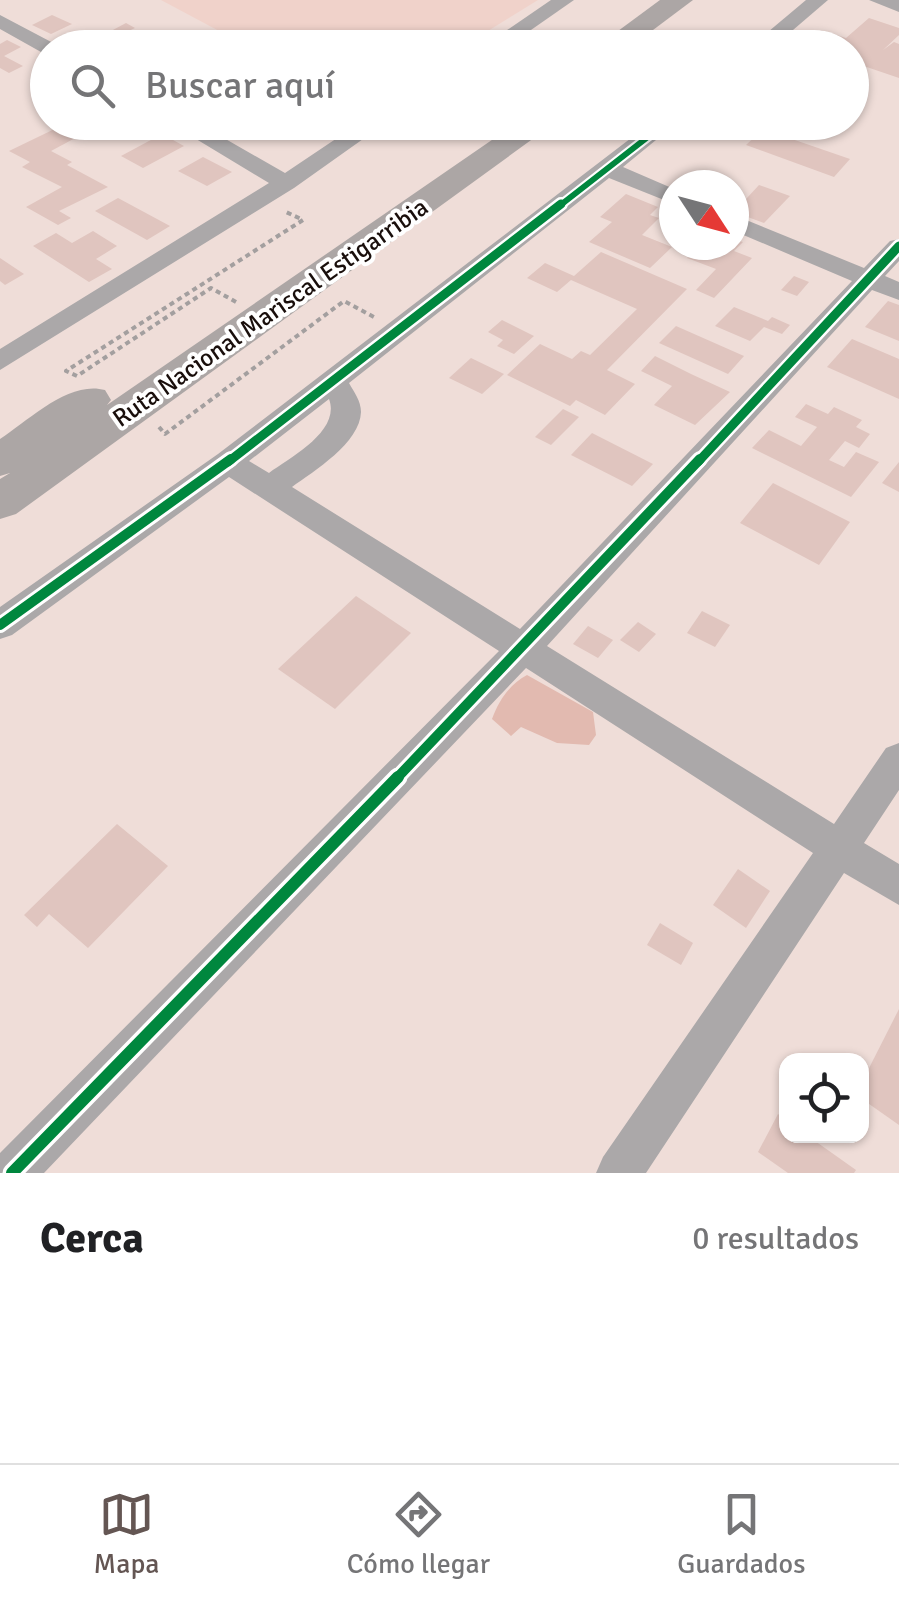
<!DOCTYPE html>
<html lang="es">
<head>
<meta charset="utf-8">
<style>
	body { margin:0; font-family:Signika,sans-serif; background:#f2f2f2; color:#202124 }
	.controls { position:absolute; right:30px; bottom:30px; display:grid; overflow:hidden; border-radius:20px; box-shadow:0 2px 8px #0004 }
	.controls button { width:90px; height:90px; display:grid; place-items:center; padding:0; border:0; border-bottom:2px solid #e0e0e0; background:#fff; color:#202124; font:50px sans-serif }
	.compass { position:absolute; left:659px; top:170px; width:90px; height:90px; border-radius:50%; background:#fff; box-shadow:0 2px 8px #0004; rotate:126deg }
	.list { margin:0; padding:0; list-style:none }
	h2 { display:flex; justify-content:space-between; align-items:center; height:130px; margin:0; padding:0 40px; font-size:42px }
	h2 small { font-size:32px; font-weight:400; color:#757577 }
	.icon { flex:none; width:55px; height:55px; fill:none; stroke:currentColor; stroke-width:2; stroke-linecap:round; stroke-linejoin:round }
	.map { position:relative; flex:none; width:899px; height:1173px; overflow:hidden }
	.search { position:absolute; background:#fff; box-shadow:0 2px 8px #0004; left:30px; right:30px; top:30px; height:110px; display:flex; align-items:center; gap:25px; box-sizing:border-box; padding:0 35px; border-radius:55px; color:#757577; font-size:38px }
	.sheet { height:290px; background:#fff }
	nav { display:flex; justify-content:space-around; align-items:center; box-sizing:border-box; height:140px; border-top:2px solid #e0e0e0; background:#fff; font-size:28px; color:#757577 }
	nav a { display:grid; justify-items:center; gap:5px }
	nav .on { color:#645653 }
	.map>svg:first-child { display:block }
</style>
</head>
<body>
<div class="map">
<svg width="899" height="1173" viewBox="0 0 899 1173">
	<rect width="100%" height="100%" fill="#efddd8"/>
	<path fill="#f0d2ca" d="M 161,0 L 538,0 L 462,47 L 251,48 Z"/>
	<path fill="#e2bab0" d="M 527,675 L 593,712 L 596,735 L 589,745 L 557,743 L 521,727 L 511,736 L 492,719 C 499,700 509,685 527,675 Z"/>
	<g fill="#e0c5bf">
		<path d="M 52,15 L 72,24 L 51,34 L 32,25 Z"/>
		<path d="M 869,18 L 899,28 L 899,35 L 883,50 L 894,42 L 899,44 L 899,78 L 852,62 L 852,48 L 802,46 L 821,30 L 846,38 Z"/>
		<path d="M 126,23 L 135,28 L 120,35 L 130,40 L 114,48 L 90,48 L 117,34 L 111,31 Z"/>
		<path d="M 7,40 L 21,47 L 4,56 L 23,66 L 9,73 L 0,68 L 0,44 Z"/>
		<path d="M 69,122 L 105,122 L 51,151 L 72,162 L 67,165 L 108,187 L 59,211 L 71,218 L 58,225 L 26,207 L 62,187 L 22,167 L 30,162 L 9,151 Z"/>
		<path d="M 763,129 L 850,159 L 834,177 L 746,145 Z"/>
		<path d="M 162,134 L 184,146 L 143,168 L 121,156 Z"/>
		<path d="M 203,157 L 232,172 L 207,186 L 178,171 Z"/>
		<path d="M 759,185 L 790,196 L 764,223 L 734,212 Z"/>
		<path d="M 626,194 L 658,207 L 650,215 L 659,218 L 642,235 L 672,247 L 650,268 L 589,242 L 612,222 L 600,217 Z"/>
		<path d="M 118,198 L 170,226 L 147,240 L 95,211 Z"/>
		<path d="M 93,231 L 117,246 L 96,259 L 112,269 L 89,282 L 33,246 L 56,233 L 72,243 Z"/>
		<path d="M 734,239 L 743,242 L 734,251 L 752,258 L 714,298 L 696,290 L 716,269 L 687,258 L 692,253 L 678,248 L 734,245 Z"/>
		<path d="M 601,252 L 687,289 L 607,370 L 635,384 L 605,415 L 576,400 L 570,406 L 507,375 L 540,344 L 572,359 L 581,351 L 590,355 L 637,309 L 571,280 L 557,292 L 527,278 L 545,263 L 574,276 Z"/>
		<path d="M 0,258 L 24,274 L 5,285 L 0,281 Z"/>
		<path d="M 794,276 L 809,282 L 797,296 L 781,290 Z"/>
		<path d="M 888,301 L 899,305 L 899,341 L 865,327 Z"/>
		<path d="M 734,307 L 768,321 L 772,317 L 790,325 L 782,334 L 764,327 L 750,341 L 715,326 Z"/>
		<path d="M 502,320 L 534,336 L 514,354 L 497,346 L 503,340 L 488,332 Z"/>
		<path d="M 676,326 L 744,356 L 728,374 L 659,343 Z"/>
		<path d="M 852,339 L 899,359 L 899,399 L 827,367 Z"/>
		<path d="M 655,356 L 691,374 L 730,392 L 695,425 L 654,405 L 672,386 L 641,371 Z"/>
		<path d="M 471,358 L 504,374 L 482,394 L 449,378 Z"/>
		<path d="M 806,404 L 828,414 L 834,407 L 862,420 L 856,427 L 870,434 L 859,448 L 845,441 L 829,460 L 844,467 L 856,452 L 879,462 L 851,497 L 752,448 L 769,430 L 801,446 L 817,427 L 795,417 Z"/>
		<path d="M 563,409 L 579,417 L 551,445 L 535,437 Z"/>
		<path d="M 592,433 L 653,464 L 632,486 L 571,455 Z"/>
		<path d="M 899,462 L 899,492 L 882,483 Z"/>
		<path d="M 773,483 L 850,522 L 819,565 L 740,523 Z"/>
		<path d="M 356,596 L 411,633 L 335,709 L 278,669 Z"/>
		<path d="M 702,611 L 730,625 L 715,647 L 687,633 Z"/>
		<path d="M 638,622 L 656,634 L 639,652 L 620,640 Z"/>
		<path d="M 588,626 L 613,640 L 598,658 L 573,644 Z"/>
		<path d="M 117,824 L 168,866 L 88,948 L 49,914 L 37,927 L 24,915 Z"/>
		<path d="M 738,869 L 770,891 L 746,928 L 713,905 Z"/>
		<path d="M 660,923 L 693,943 L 681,965 L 647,945 Z"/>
		<path d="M 899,1009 L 899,1125 L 862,1099 L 862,1082 Z"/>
		<path d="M 778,1114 L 786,1120 L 786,1136 L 808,1136 L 856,1170 L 854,1173 L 788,1173 L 758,1152 Z"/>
	</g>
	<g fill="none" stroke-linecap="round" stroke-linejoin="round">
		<g stroke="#a39f9f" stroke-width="4" stroke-dasharray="5 4" stroke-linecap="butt">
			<path d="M 236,302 L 211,288 L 77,376 L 66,371 L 303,220 L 284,211"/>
			<path d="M 159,427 L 165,434 L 344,301 L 374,317"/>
		</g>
		<g fill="#aba8a9" fill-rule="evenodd">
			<path d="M 551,0 L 574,0 L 505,48 L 481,48 Z"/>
			<path d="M 806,0 L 828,0 L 772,48 L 749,48 Z"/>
			<path d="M 869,0 L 899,0 L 899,12 Z"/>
			<path d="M 0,15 L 55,44 L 58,48 L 48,48 L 48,54 L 41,52 L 0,29 Z"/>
			<path d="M 168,122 L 196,122 L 285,173 L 361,122 L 387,122 L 294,188 L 0,370 L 0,349 L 269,183 Z"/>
			<path d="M 652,122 L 678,122 L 623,167 L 674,189 L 674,204 L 609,178 L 349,383 C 354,392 361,401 361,412 C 360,443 314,471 292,487 L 520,629 L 852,281 L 734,231 L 734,215 L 864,268 L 890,241 L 899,239 L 899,261 L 885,276 L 899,282 L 899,300 L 872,290 L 547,646 L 834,824 L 886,748 L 899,743 L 899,790 L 864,843 L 899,864 L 899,905 L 844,873 L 646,1173 L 596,1173 L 603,1157 L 813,853 L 526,668 L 44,1173 L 0,1173 L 0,1153 L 499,651 L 229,477 L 12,635 L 0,639 L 0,607 L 218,454 ZM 329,399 C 341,431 291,457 269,473 L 249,461 Z"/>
		</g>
		<g fill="#aca6a5" fill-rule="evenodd">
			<path d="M 660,0 L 693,0 L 629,48 L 595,48 Z"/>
			<path d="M 518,122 L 556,122 L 16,514 L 0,519 L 0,479 L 10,473 L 0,476 L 0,439 C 29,420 69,380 105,390 L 111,400 L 107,405 Z"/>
		</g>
		<defs>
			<path id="cycleway-far3" d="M 558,207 L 667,122"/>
			<g id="cycleway-far2">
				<path d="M 228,462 L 561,204"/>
				<path d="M 698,462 L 899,246"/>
			</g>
			<g id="cycleway-far1">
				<path d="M 0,625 L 231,459"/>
				<path d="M 396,779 L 700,459"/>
			</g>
			<path id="cycleway" d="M 12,1173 L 398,777"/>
		</defs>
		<use href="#cycleway-far3" stroke="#fff" stroke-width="10"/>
		<use href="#cycleway-far2" stroke="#fff" stroke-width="14"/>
		<use href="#cycleway-far1" stroke="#fff" stroke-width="16"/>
		<use href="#cycleway" stroke="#fff" stroke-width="19"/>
		<use href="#cycleway-far3" stroke="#00873e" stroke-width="6"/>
		<use href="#cycleway-far2" stroke="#00873e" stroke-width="9"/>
		<use href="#cycleway-far1" stroke="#00873e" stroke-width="10"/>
		<use href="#cycleway" stroke="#00873e" stroke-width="12"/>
	</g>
	<g text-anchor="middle" stroke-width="8" stroke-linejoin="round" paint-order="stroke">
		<g font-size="25" fill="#190e0b" stroke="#fff">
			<text transform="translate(270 312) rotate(-35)" y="9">Ruta Nacional Mariscal Estigarribia</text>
		</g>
	</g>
</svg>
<div class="controls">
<button><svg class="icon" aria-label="locate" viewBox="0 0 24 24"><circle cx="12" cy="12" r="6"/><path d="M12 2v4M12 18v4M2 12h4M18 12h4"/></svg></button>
</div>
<svg class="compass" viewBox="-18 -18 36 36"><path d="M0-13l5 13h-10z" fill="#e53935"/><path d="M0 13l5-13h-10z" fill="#757577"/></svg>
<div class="search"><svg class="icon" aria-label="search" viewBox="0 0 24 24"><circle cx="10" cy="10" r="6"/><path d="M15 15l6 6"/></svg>Buscar aquí</div>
</div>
<section class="sheet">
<h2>Cerca<small>0 resultados</small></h2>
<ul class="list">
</ul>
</section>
<nav>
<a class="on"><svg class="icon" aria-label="map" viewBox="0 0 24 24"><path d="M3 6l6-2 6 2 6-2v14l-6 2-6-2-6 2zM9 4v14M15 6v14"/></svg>Mapa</a>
<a><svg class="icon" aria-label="directions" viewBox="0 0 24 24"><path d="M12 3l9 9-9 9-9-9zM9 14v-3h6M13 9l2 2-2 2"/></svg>Cómo llegar</a>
<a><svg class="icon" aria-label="saved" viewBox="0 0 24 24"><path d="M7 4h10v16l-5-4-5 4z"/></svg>Guardados</a>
</nav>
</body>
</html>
